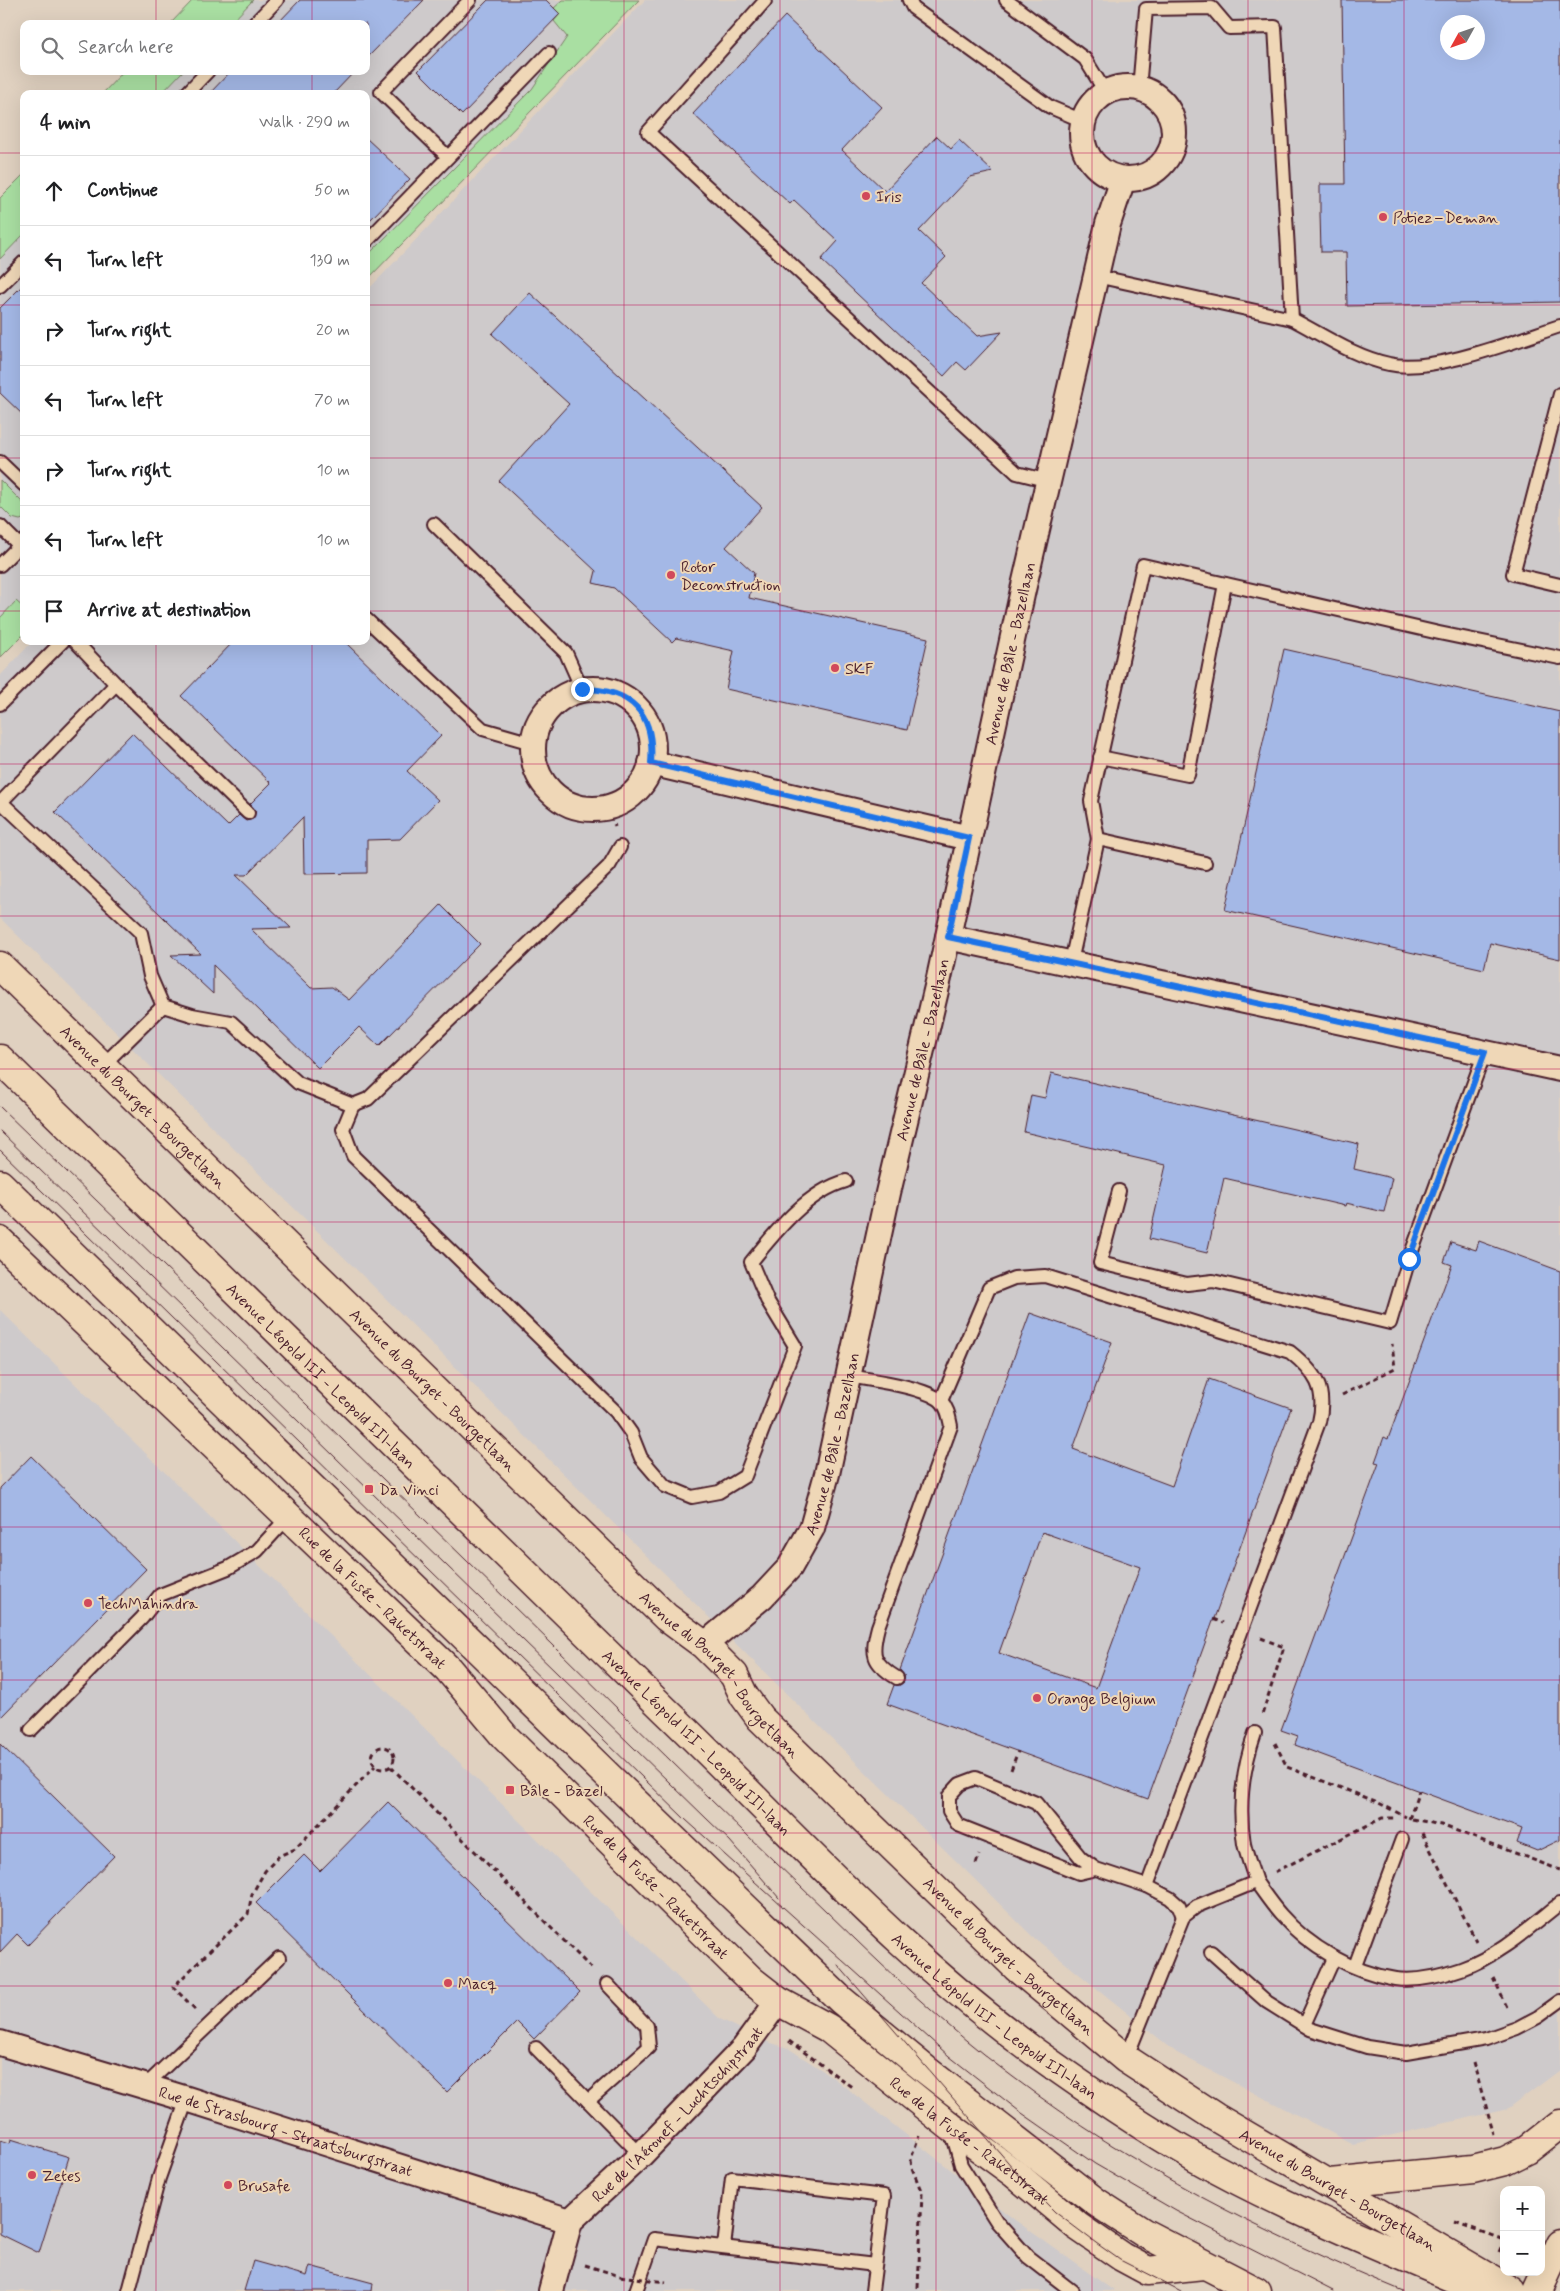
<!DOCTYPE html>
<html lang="en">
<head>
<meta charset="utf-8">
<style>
	body { margin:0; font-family:Mynerve,sans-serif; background:#f2f2f2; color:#202124 }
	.controls { position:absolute; right:15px; bottom:15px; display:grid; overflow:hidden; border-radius:10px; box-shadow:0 5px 20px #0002 }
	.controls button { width:45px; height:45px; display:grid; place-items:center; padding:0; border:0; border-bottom:1px solid #e0e0e0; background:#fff; color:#202124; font:25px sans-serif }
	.compass { position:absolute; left:1440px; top:15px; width:45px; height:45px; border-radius:50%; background:#fff; box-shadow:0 5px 20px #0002; rotate:230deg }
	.stop { position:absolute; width:15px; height:15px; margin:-11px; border:4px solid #1a73e8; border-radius:50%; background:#fff }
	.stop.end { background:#1a73e8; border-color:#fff; box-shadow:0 1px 5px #0008 }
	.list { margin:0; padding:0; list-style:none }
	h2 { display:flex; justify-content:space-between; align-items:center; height:65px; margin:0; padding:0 20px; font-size:21px }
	h2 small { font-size:16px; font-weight:400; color:#757577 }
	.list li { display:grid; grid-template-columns:32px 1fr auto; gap:15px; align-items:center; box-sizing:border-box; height:70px; padding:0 20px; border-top:1px solid #e0e0e0 }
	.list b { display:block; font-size:19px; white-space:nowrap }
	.list em { font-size:16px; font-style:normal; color:#757577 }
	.icon { flex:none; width:28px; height:28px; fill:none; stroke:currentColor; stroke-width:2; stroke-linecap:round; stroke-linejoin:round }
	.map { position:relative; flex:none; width:1560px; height:2291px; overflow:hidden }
	.search { position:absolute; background:#fff; box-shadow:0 5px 20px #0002; left:20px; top:20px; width:350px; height:55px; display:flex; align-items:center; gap:12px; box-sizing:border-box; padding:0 18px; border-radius:10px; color:#757577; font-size:19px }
	.panel { position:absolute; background:#fff; box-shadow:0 5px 20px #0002; left:20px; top:90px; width:350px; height:555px; border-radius:10px }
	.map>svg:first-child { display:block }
</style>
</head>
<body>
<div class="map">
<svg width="1560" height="2291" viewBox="0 0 1560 2291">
	<rect width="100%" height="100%" fill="#e0d1c0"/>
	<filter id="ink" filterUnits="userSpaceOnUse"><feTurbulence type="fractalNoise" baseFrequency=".02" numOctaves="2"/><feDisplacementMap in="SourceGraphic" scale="10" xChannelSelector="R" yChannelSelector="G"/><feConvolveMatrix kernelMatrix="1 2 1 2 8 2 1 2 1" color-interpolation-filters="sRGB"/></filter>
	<g filter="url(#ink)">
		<g fill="#cecacb" fill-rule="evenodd">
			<path d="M 193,0 L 639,0 L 366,281 L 366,94 L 102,94 L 124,71 L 366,71 L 366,24 L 170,24 Z"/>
			<path d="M 645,0 L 1560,0 L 1560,2070 L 1508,2109 L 1353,2144 L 1177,2053 L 1033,1937 L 0,918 L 0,676 L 33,641 L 366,641 L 366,292 ZM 1448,22 L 1478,22 L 1478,52 L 1448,52 Z"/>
			<path d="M 24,174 L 24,634 L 0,658 L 0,198 Z"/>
			<path d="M 0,1310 L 720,2019 L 768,2042 L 788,2048 L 831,2076 L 1015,2220 L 1114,2291 L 0,2291 Z"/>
		</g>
		<g fill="#a9dfa2" stroke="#7a7f66">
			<path d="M 193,0 L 253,0 L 230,24 L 170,24 Z"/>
			<path d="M 563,0 L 639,0 L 366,281 L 366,257 L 532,89 L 567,37 L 554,21 L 560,14 L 554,8 Z"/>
			<path d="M 124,71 L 183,71 L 161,94 L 102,94 Z"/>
			<path d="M 24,174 L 24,234 L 0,259 L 0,198 Z"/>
			<path d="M 0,480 L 24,504 L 23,519 L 20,520 L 12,518 L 0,506 Z"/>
			<path d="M 16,601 L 24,608 L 24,634 L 0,658 L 0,618 Z"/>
		</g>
		<g fill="#a4b8e6" stroke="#4a1f2b" fill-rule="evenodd">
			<path d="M 300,0 L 424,0 L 366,59 L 366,24 L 277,24 Z"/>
			<path d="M 488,0 L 546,0 L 560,14 L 462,115 L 418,71 Z"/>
			<path d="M 1342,0 L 1560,0 L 1560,302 L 1347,306 L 1346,252 L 1321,252 L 1320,213 L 1320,184 L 1345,184 ZM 1448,22 L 1478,22 L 1478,52 L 1448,52 Z"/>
			<path d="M 785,16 L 882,107 L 842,150 L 885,191 L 937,136 L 951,149 L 959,140 L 993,172 L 970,177 L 919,231 L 946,257 L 921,283 L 977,336 L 1002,332 L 966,370 L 957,362 L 944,376 L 821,260 L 838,241 L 794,200 L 790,204 L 693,114 Z"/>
			<path d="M 231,71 L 355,71 L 333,94 L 209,94 Z"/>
			<path d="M 366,138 L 410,179 L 366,224 Z"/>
			<path d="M 24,284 L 24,416 L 0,393 L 0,308 Z"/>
			<path d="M 530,293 L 762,507 L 726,547 L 754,573 L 749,598 L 928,638 L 907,730 L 726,689 L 734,651 L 676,638 L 672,642 L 614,588 L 593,583 L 596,571 L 499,481 L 569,404 L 492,334 Z"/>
			<path d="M 234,641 L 344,641 L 441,736 L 407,771 L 438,800 L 400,839 L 367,840 L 367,873 L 304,874 L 303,817 L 246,875 L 236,875 L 291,928 L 251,929 L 311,988 L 332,987 L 349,1000 L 441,905 L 480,944 L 379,1046 L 359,1027 L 318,1068 L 213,965 L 213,994 L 171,955 L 201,954 L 55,812 L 132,733 L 228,826 L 239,815 L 246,821 L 253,819 L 256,811 L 250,804 L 271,783 L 181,696 Z"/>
			<path d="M 1284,649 L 1560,712 L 1560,959 L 1490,943 L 1484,969 L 1225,910 Z"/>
			<path d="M 1051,1073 L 1359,1144 L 1354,1169 L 1392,1178 L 1384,1212 L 1346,1203 L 1345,1206 L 1224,1178 L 1207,1253 L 1149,1239 L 1166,1165 L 1024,1132 L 1031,1095 L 1045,1098 Z"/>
			<path d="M 1479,1241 L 1560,1271 L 1560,1840 L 1537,1851 L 1517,1843 L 1522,1829 L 1295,1745 L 1298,1736 L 1281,1730 L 1379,1463 L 1375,1462 L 1384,1437 L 1388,1439 L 1452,1265 L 1444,1262 L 1451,1242 L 1476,1250 Z"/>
			<path d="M 1030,1313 L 1112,1342 L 1073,1449 L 1172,1486 L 1209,1379 L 1291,1408 L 1148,1799 L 887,1704 L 894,1685 L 900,1685 L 904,1682 L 904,1675 L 900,1670 ZM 1042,1532 L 1140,1567 L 1096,1688 L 999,1653 Z"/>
			<path d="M 31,1456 L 146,1569 L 0,1718 L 0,1488 Z"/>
			<path d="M 0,1744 L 114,1856 L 28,1945 L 17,1934 L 0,1952 Z"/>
			<path d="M 388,1802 L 580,1992 L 534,2039 L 517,2022 L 447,2092 L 256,1903 L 304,1855 L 320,1871 Z"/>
			<path d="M 11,2139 L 69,2157 L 39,2253 L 0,2234 L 0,2140 L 10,2143 Z"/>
			<path d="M 253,2261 L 307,2276 L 310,2266 L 373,2283 L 372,2291 L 244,2291 Z"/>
		</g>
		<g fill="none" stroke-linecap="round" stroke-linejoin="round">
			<defs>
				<g id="service">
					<path d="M 909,0 L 913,8 L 1050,107 L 1083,121"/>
					<path d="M 1006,0 L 1085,59 L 1106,93"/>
					<path d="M 765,1 L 648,132 L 1017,473 L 1049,481"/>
					<path d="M 254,24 L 277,0"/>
					<path d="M 186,94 L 208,71"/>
					<path d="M 448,157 L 381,92 L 470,0"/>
					<path d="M 366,242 L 549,53"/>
					<path d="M 1096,276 L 1292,319 L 1275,27 L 1229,28 L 1212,8 L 1146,9 L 1139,89"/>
					<path d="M 0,286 L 24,262"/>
					<path d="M 1292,319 C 1323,335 1355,357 1389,364 C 1432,374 1517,340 1560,326"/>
					<path d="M 1560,394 L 1513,574 L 1560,585"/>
					<path d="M 0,462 L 24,485"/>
					<path d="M 434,524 L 566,653 L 582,689"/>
					<path d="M 0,526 L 19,545"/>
					<path d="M 0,565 L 24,541"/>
					<path d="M 366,619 L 483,729 L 532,743"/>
					<path d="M 75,641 L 116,684"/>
					<path d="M 0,704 L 63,641"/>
					<path d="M 1100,757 L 1188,775 L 1225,584"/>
					<path d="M 0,801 L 141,933 L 150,976 L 163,1006 L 192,1015 L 231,1022 L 298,1083 L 353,1105"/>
					<path d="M 1,802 L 116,684 L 248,813"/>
					<path d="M 1098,839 L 1091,801 L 1143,565 L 1439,633 L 1560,658"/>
					<path d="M 620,847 L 609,866 L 368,1099 L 353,1105 L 343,1129 L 353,1156 L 616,1412 L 631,1433 L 641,1458 L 665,1486 L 692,1497 L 719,1492 L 745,1476 L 795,1346 L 767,1300 L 751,1262 C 776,1231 807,1192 846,1181"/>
					<path d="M 1071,962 L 1098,839 L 1205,863"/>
					<path d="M 103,1065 L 163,1006"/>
					<path d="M 1119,1191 L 1100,1263 L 1187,1284 L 1213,1281 L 1390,1323 L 1409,1259 L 1485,1052"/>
					<path d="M 849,1376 C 871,1380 925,1387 941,1401 C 948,1408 949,1417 951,1426 L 878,1627 C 871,1654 872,1663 897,1678"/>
					<path d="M 941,1401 L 989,1288 L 1014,1278 L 1045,1276 L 1290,1352 C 1315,1372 1327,1388 1319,1422 L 1147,1886"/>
					<path d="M 31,1730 L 142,1618 L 160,1595 L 228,1568 L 257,1551 L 289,1516"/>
					<path d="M 1096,1869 L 1079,1873 L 958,1825 L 949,1811 L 949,1796 L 960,1784 L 976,1778 L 1036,1803 L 1081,1858 L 1096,1869 L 1147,1886 L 1170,1898 L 1179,1906 L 1183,1917"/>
					<path d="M 1256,1882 C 1264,1893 1272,1905 1281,1915 C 1309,1947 1352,1972 1395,1979 C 1416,1982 1441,1976 1461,1969 C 1498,1956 1529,1928 1559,1904 L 1560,1905"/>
					<path d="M 1211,1952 L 1267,2002 L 1310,2029 L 1367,2047 L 1406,2053 L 1486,2039 L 1517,2028 L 1538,2017 L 1560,2001"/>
					<path d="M 1355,1966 L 1402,1839"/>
					<path d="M 1304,2025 L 1334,1958"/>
					<path d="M 536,2048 L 641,2155"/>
					<path d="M 1126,2059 L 1183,1917 L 1197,1906 L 1256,1882 C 1252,1869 1247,1857 1244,1844 C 1238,1807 1243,1768 1255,1733"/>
					<path d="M 145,2086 L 279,1958"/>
					<path d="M 588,2101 L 649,2047 L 647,2026 L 607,1984"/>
					<path d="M 952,2132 L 961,2165 L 997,2222 L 1028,2257 L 1072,2291"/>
					<path d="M 724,2247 L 732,2178 L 884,2196 L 872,2291"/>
					<path d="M 129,2291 L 159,2178 L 187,2099"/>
					<path d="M 636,2291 L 654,2239 L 875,2265"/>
				</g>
				<g id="minor">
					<circle cx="1128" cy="133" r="46"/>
					<circle cx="593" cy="749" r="60"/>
					<path d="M 651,763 L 969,838"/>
					<path d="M 948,937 L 1560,1069"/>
					<path id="s1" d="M 704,1645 L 762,1597 L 790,1567 L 812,1528 L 827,1474 L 888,1193 L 939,978 L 1023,590 L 1108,224 L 1123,179"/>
					<path id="s2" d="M 0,2043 L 187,2099 L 570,2221"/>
					<path id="s3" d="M 551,2291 L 570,2221 L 641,2155 L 744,2048 L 778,2001"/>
				</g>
				<g id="tertiary">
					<path id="s4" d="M 0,966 L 666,1617 L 704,1645 L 734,1675 L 744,1696 L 760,1718 L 1016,1967 L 1126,2059 L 1215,2117 L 1512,2291"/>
					<path id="s5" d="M 0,1241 L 448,1669 L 505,1737 L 751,1980 L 778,2001 L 828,2028 L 951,2127 L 1015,2174 L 1077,2226 L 1122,2257 L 1148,2271 L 1203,2265"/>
					<path d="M 1330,2183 L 1473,2169 L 1505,2161 L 1527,2150 L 1560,2124"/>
				</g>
				<path id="secondary" d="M 1538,2291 L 1560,2243"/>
				<g id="primary">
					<path id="s6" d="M 0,1059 C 220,1277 442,1494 665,1710 C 790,1830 907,1963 1050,2063 C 1097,2096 1146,2130 1196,2158 C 1283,2207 1377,2245 1468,2284 L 1491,2291"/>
					<path d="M 0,1184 L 609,1777 L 841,2000 L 926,2070 L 1096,2202 L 1144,2233 L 1256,2291"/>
				</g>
			</defs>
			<use href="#service" stroke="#4a1f2b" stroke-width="16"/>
			<use href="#minor" stroke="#4a1f2b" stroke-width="28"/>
			<use href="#tertiary" stroke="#4a1f2b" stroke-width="31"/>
			<use href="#secondary" stroke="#4a1f2b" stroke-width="31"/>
			<use href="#primary" stroke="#4a1f2b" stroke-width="31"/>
			<g stroke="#4a1f2b" stroke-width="3" stroke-dasharray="5 4" stroke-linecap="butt">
				<path d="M 609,807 L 615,827"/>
				<path d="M 1342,1395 L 1395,1368 L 1392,1344"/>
				<path d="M 1213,1619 L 1223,1623"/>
				<path d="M 1261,1638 L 1284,1647 L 1262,1715"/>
				<path d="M 1275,1743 L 1287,1767 L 1375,1801 L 1406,1817"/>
				<circle cx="383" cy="1758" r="11"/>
				<path d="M 391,1767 L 593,1970"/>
				<path d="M 1011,1770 L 1018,1751"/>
				<path d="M 1409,1819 L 1419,1791"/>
				<path d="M 1412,1819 L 1441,1825 L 1560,1870"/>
				<path d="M 1422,1833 L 1476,1941"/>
				<path d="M 976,1864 L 979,1855"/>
				<path d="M 1275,1872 L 1382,1818 L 1394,1818"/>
				<path d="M 1493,1978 L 1508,2009"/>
				<path d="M 195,2009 L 173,1987 L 248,1914 L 252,1894 L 265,1871 L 279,1856 L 295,1849 L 375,1766"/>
				<path d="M 789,2041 L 853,2088"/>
				<path d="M 1473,2062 L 1494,2135"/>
				<path d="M 1455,2222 L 1504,2240"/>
				<path d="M 1499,2252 L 1504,2241"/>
				<path d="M 585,2265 L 620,2276"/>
				<path d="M 918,2288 L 922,2193 L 912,2168 L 911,2159 L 919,2136"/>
			</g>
			<use href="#service" stroke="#efd7b7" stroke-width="12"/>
			<use href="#minor" stroke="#efd7b7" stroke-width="24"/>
			<use href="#tertiary" stroke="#efd7b7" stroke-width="28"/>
			<use href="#secondary" stroke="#efd7b7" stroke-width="28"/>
			<use href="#primary" stroke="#efd7b7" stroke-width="28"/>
			<g stroke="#4a1f2b" stroke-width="1">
				<path d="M 0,1107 C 185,1286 369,1465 553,1645 C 643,1734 734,1823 826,1911 C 886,1969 945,2027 1013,2077 C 1135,2169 1262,2233 1403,2291"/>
				<path d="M 0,1131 L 707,1819 L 730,1841 L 779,1898"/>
				<path d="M 0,1150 L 686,1820 L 949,2056 L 1019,2111 L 1095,2164 L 1176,2211 L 1333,2291"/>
				<path d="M 838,1965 L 1026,2183 L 1055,2212 L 1096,2243 L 1120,2260 L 1181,2291"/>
			</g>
			<path stroke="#4a1f2b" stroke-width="3" stroke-dasharray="5 4" stroke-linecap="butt" d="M 620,2276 L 666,2282"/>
		</g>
	</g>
	<g fill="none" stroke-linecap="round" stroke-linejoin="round" filter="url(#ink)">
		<path stroke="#1a73e8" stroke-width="6" d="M 582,689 C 632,689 655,714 651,763 L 969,838 L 948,937 L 1485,1052 L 1409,1259"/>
	</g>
	<path fill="none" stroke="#c2185b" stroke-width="1" stroke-opacity="0.55" d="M 156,0 L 156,24M 312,0 L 312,24M 468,0 L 468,2291M 624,0 L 624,2291M 780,0 L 780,2291M 936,0 L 936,2291M 1092,0 L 1092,2291M 1248,0 L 1248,2291M 1404,0 L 1404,2291M 156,71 L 156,94M 312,71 L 312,94M 0,153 L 24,153M 366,153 L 1560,153M 0,305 L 24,305M 366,305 L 1560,305M 0,458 L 24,458M 366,458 L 1560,458M 0,611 L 24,611M 366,611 L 1560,611M 156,641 L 156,2291M 312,641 L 312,2291M 0,764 L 1560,764M 0,916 L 1560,916M 0,1069 L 1560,1069M 0,1222 L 1560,1222M 0,1375 L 1560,1375M 0,1527 L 1560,1527M 0,1680 L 1560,1680M 0,1833 L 1560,1833M 0,1986 L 1560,1986M 0,2138 L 1560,2138"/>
	<g fill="#d1495b" stroke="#efd7b7" stroke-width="2">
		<circle cx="866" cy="196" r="5"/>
		<circle cx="1383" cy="217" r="5"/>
		<circle cx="671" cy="575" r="5"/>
		<circle cx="835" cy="668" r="5"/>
		<rect x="364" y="1484" width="10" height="10" rx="2.5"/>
		<circle cx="88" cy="1603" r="5"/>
		<circle cx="1037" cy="1698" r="5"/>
		<rect x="505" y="1785" width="10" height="10" rx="2.5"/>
		<circle cx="448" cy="1983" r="5"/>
		<circle cx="32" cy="2175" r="5"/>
		<circle cx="228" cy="2185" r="5"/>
	</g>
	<g text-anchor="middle" stroke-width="4" stroke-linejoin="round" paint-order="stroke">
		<g font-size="16" fill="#4a1f2b" stroke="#efd7b7" text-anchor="start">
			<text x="876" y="202">Iris</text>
			<text x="1393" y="223">Potiez–Deman</text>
			<text x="681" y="572">Rotor<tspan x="681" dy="18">Deconstruction</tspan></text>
			<text x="845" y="674">SKF</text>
			<text x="379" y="1495">Da Vinci</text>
			<text x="98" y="1609">TechMahindra</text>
			<text x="1047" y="1704">Orange Belgium</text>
			<text x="520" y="1796">Bâle - Bazel</text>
			<text x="458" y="1989">Macq</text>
			<text x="42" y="2181">Zetes</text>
			<text x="238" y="2191">Brusafe</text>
		</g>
		<g font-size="16" fill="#4a1f2b" stroke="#efd7b7">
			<text dy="6" stroke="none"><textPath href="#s1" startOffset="1058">Avenue de Bâle - Bazellaan</textPath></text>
			<text dy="6" stroke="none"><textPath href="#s1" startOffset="652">Avenue de Bâle - Bazellaan</textPath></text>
			<text dy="6" stroke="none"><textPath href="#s4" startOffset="201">Avenue du Bourget - Bourgetlaan</textPath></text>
			<text dy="6" stroke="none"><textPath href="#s6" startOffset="451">Avenue Léopold III - Leopold III-laan</textPath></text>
			<text dy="6" stroke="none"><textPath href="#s4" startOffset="606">Avenue du Bourget - Bourgetlaan</textPath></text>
			<text dy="6" stroke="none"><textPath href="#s1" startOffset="248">Avenue de Bâle - Bazellaan</textPath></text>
			<text dy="6" stroke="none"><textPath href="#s5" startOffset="516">Rue de la Fusée - Raketstraat</textPath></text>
			<text dy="6" stroke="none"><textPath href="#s4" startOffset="1011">Avenue du Bourget - Bourgetlaan</textPath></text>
			<text dy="6" stroke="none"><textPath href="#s6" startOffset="976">Avenue Léopold III - Leopold III-laan</textPath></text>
			<text dy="6" stroke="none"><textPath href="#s5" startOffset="921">Rue de la Fusée - Raketstraat</textPath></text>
			<text dy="6" stroke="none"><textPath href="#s4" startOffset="1416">Avenue du Bourget - Bourgetlaan</textPath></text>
			<text dy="6" stroke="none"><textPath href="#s6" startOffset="1381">Avenue Léopold III - Leopold III-laan</textPath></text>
			<text dy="6" stroke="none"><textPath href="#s3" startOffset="224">Rue de l'Aéronef - Luchtschipstraat</textPath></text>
			<text dy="6" stroke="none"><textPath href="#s2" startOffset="299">Rue de Strasbourg - Straatsburgstraat</textPath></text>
			<text dy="6" stroke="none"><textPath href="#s5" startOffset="1326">Rue de la Fusée - Raketstraat</textPath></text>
			<text dy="6" stroke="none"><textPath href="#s4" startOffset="1821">Avenue du Bourget - Bourgetlaan</textPath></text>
		</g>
	</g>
</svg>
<div class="controls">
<button>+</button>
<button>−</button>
</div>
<svg class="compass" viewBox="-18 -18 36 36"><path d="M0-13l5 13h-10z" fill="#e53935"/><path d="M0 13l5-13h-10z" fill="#757577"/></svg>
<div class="stop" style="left:1409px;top:1259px"></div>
<div class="stop end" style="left:582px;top:689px"></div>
<div class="search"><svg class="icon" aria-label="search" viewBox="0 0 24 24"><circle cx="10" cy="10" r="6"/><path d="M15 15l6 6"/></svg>Search here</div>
<section class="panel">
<h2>4 min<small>Walk · 290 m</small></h2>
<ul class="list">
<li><svg class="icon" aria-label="ahead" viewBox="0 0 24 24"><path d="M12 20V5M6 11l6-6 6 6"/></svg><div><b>Continue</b></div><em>50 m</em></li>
<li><svg class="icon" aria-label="left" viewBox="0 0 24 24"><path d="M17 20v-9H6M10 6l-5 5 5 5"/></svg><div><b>Turn left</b></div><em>130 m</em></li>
<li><svg class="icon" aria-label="right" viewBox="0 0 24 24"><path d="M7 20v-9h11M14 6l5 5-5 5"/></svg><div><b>Turn right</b></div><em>20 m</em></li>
<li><svg class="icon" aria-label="left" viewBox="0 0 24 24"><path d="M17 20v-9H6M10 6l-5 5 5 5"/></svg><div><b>Turn left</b></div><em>70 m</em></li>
<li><svg class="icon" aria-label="right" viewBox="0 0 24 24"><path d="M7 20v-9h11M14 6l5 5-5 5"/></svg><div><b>Turn right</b></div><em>10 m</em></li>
<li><svg class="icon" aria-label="left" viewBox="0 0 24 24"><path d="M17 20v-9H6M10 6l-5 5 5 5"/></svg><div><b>Turn left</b></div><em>10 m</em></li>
<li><svg class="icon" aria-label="arrive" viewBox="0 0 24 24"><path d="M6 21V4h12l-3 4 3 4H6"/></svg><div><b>Arrive at destination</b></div></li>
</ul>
</section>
</div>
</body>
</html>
